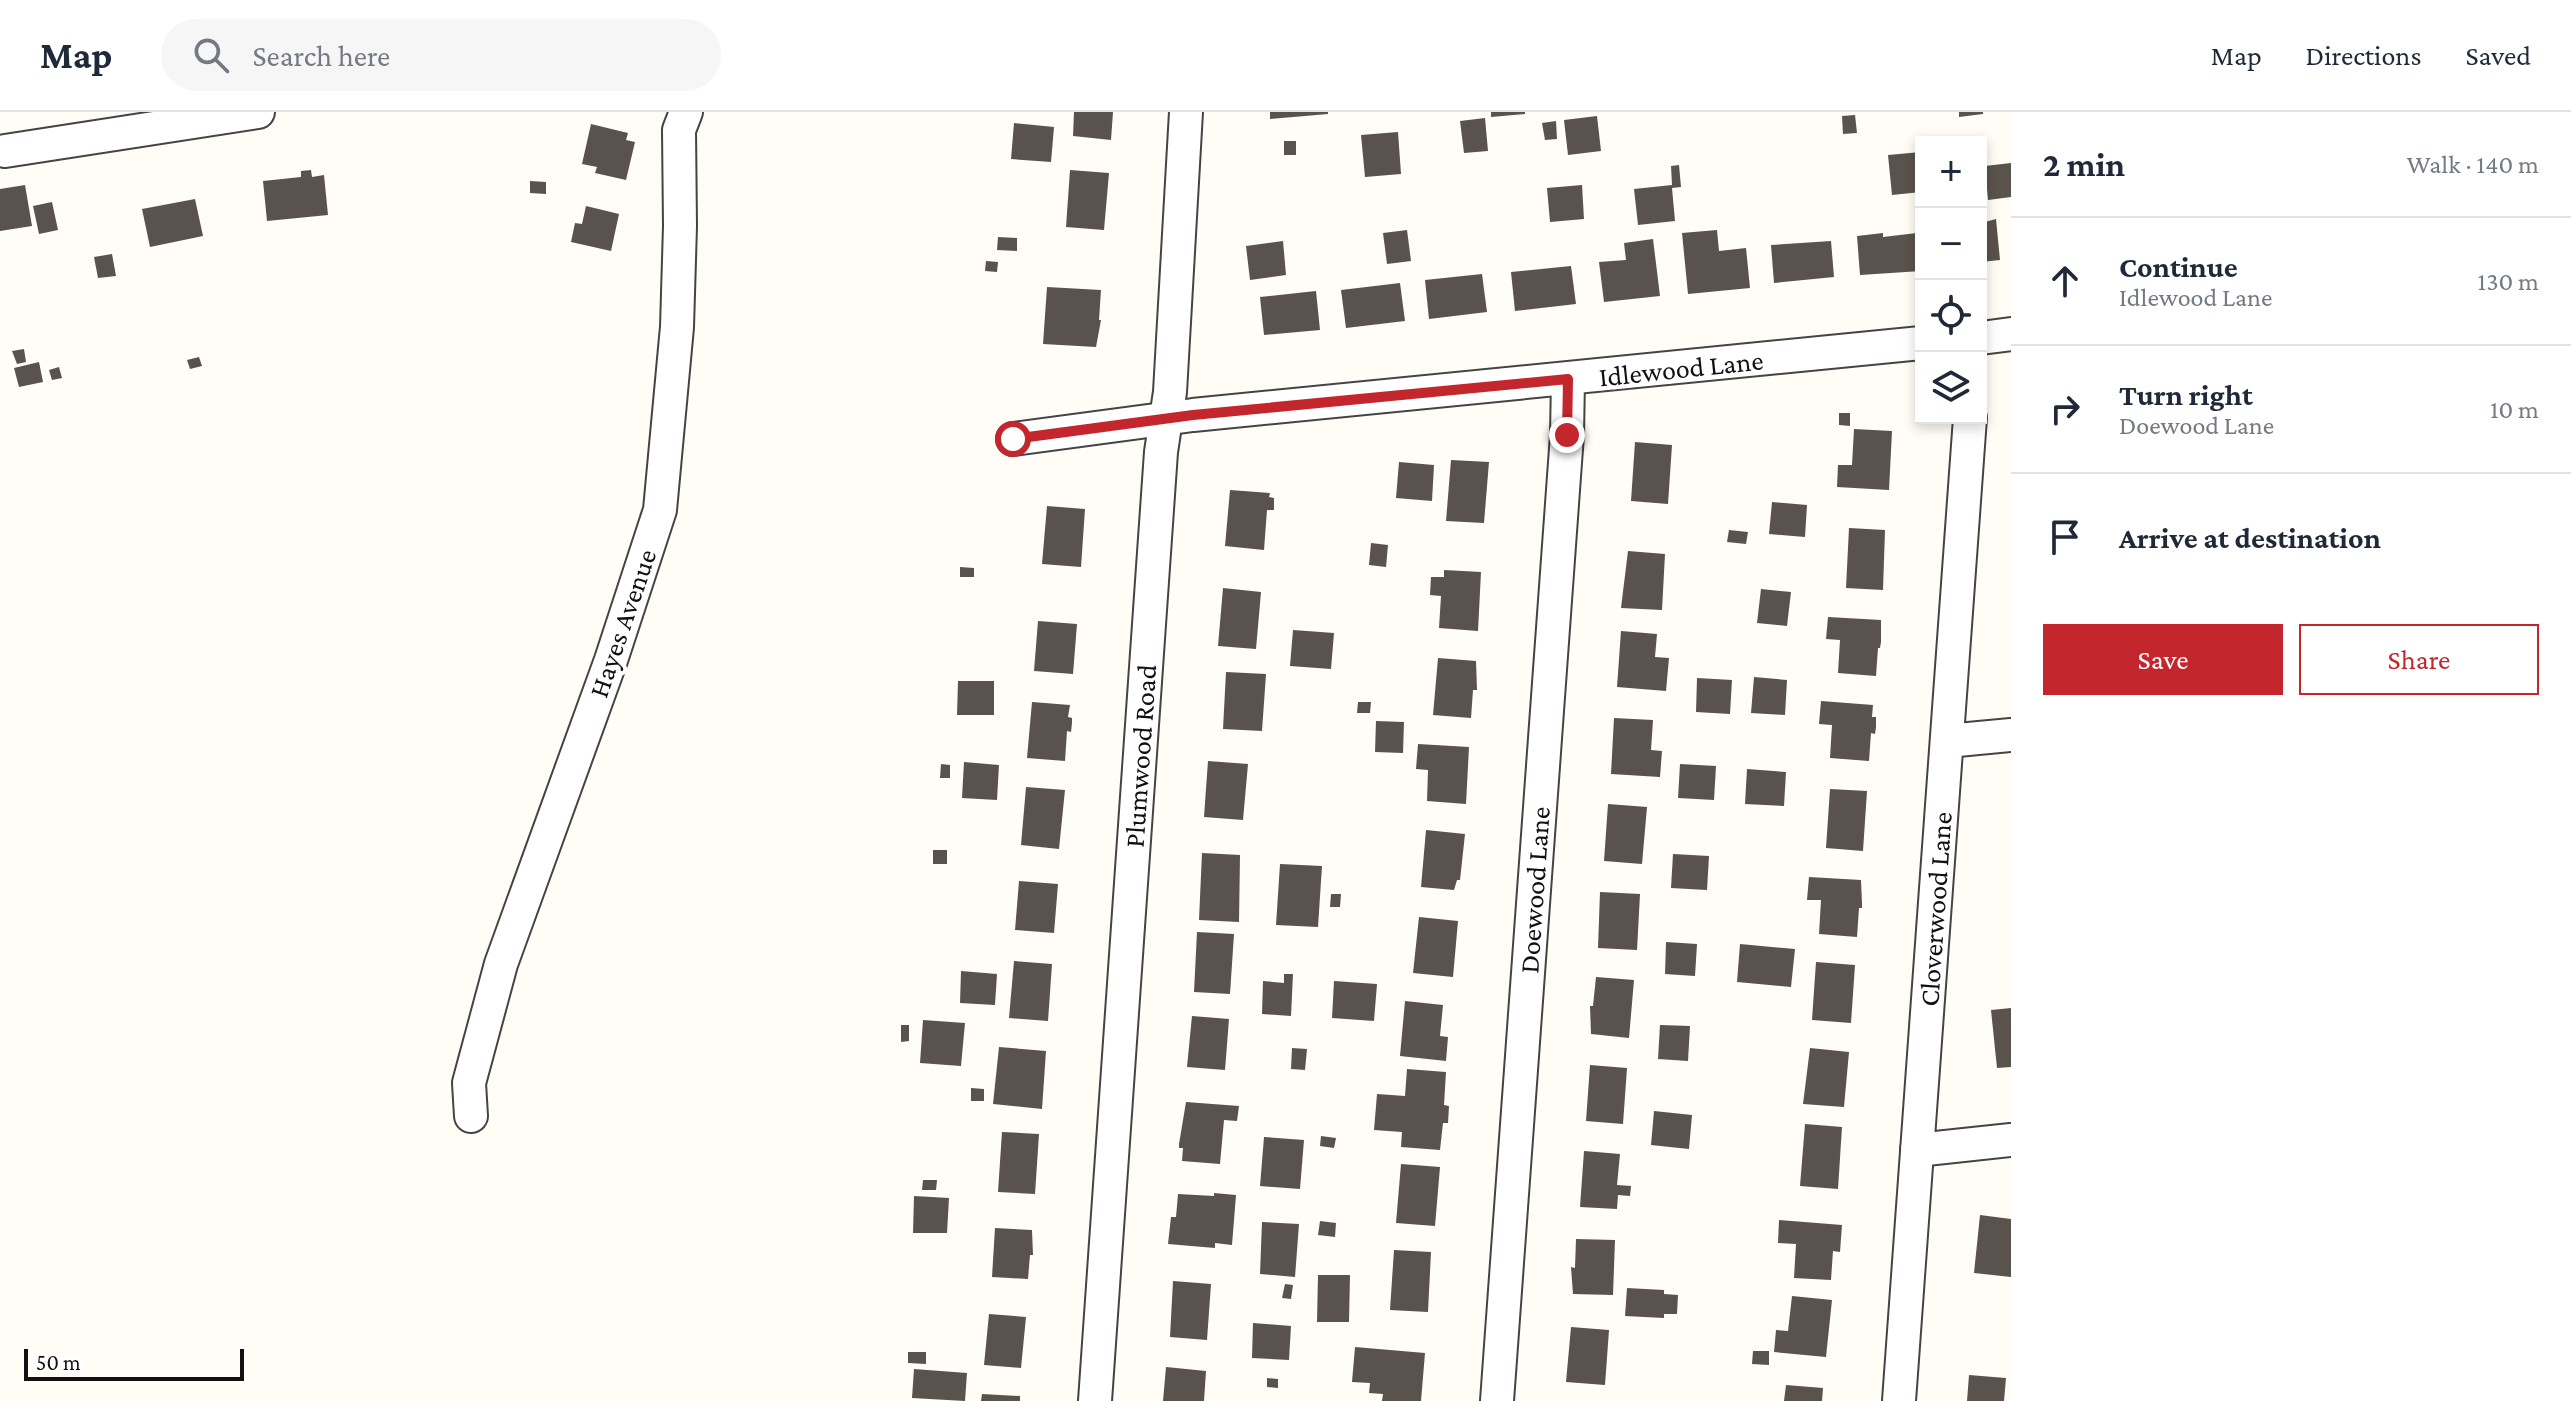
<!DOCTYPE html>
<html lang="en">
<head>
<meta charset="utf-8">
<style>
	body { margin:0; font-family:"Crimson Pro",serif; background:#f6f6f7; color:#1f2937 }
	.controls { position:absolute; right:24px; top:24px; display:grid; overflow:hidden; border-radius:0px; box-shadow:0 4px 12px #0003 }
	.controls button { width:72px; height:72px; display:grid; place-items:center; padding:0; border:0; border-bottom:2px solid #e0e1e3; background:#fff; color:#1f2937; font:40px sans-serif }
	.scale { position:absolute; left:24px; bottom:20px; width:220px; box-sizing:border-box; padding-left:8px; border:4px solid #111; border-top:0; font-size:22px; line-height:28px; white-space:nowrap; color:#111; -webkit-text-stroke:6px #fff; paint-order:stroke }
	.stop { position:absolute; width:24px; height:24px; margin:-18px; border:6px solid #c4262e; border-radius:50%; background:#fff }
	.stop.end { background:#c4262e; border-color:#fff; box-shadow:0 2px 8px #0008 }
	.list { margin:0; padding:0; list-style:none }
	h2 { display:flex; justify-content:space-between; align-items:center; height:104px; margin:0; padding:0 32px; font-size:34px }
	h2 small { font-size:26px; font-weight:400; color:#747a83 }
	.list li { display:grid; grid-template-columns:52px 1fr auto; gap:24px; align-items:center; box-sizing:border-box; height:128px; padding:0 32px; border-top:2px solid #e0e1e3 }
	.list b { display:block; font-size:30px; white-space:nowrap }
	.list p { margin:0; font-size:26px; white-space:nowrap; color:#747a83 }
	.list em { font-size:26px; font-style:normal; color:#747a83 }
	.actions { display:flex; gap:16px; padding:24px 32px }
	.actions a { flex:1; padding:18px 0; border:2px solid #c4262e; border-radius:0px; text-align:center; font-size:28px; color:#c4262e }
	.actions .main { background:#c4262e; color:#fff }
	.icon { flex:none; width:44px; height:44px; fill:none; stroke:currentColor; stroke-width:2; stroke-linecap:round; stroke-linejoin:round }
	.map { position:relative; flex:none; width:2011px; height:1289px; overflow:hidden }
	header { display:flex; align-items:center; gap:48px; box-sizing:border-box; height:112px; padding:0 40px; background:#fff; border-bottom:2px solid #e0e1e3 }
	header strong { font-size:38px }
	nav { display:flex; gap:44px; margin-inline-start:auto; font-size:28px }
	.search { width:560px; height:72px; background:#f6f6f7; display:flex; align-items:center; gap:20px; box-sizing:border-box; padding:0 28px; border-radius:44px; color:#747a83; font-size:30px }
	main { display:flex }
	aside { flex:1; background:#fff }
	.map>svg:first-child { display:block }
</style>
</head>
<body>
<header>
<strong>Map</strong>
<div class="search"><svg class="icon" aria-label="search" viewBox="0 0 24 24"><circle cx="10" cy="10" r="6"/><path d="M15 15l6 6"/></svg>Search here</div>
<nav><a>Map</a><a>Directions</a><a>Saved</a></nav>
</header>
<main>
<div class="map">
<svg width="2011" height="1289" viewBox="0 0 2011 1289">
	<rect width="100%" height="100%" fill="#fffdf5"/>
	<g fill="#5a524d">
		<path d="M 1074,0 L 1113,0 L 1111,28 L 1073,24 Z"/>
		<path d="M 1270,0 L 1328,0 L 1328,2 L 1270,7 Z"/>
		<path d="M 1491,0 L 1525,0 L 1525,2 L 1491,5 Z"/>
		<path d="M 1959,0 L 1983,0 L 1983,2 L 1959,5 Z"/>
		<path d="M 1855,3 L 1857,21 L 1843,22 L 1842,4 Z"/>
		<path d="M 1597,4 L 1601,39 L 1568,43 L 1564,8 Z"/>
		<path d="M 1485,6 L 1488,39 L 1464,41 L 1460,9 Z"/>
		<path d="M 1556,9 L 1557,27 L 1545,28 L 1542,11 Z"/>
		<path d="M 1014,11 L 1054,15 L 1051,50 L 1011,47 Z"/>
		<path d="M 591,12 L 628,21 L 626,28 L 635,30 L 626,68 L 595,61 L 597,55 L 582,52 Z"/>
		<path d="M 1398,20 L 1401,62 L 1365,65 L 1361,23 Z"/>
		<rect x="1284" y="29" width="12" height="14"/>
		<path d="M 1921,40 L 1921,80 L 1892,83 L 1888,43 Z"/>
		<path d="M 2011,51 L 2011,85 L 1988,88 L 1985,54 Z"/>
		<path d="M 1679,53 L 1681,75 L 1672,76 L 1675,109 L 1638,113 L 1634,77 L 1672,73 L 1671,54 Z"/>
		<path d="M 311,58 L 312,65 L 324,63 L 328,103 L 267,109 L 263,69 L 301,65 L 301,59 Z"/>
		<path d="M 1070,58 L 1109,61 L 1104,118 L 1066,115 Z"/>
		<path d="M 530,69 L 546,70 L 546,82 L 530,81 Z"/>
		<path d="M 25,73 L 32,114 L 0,119 L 0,77 Z"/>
		<path d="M 1582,73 L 1584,107 L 1550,110 L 1547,76 Z"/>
		<path d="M 195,87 L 203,124 L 150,135 L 142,97 Z"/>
		<path d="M 52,90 L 58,118 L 39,122 L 33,94 Z"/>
		<path d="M 586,94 L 619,102 L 611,139 L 571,130 L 575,111 L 582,112 Z"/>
		<path d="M 1996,107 L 2000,148 L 1981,150 L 1981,111 Z"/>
		<path d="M 1407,118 L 1411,149 L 1387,152 L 1383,121 Z"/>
		<path d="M 1717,118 L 1719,139 L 1746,136 L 1750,176 L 1688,182 L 1682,121 Z"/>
		<path d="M 1883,121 L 1883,125 L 1917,121 L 1921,159 L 1860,163 L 1857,124 Z"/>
		<path d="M 998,125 L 1017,126 L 1017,139 L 997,138 Z"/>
		<path d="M 1653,127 L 1660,184 L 1604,190 L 1599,150 L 1626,148 L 1624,131 Z"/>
		<path d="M 1283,129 L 1286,163 L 1250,168 L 1246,134 Z"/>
		<path d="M 1831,129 L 1834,165 L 1774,171 L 1771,133 Z"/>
		<path d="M 112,142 L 116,164 L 98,166 L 94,145 Z"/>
		<path d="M 986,149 L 998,150 L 997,160 L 985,159 Z"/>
		<path d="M 1571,154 L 1576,192 L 1515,199 L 1511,160 Z"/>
		<path d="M 1482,162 L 1487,200 L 1429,207 L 1425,168 Z"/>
		<path d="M 1400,171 L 1405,209 L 1346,216 L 1341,178 Z"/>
		<path d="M 1047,175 L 1101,178 L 1099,208 L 1101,208 L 1096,235 L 1043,232 Z"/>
		<path d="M 1316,179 L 1320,218 L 1264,223 L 1260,185 Z"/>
		<path d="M 24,237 L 26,250 L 17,252 L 12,239 Z"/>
		<path d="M 199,245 L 202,254 L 190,257 L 187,248 Z"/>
		<path d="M 39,250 L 43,270 L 19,275 L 14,256 Z"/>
		<path d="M 59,255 L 62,266 L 52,268 L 49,258 Z"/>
		<path d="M 1839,301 L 1850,301 L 1850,314 L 1839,313 Z"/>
		<path d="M 1854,317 L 1892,319 L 1889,378 L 1837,375 L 1838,353 L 1852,353 Z"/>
		<path d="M 1635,330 L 1672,333 L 1668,392 L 1631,389 Z"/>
		<path d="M 1451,348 L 1489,350 L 1484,411 L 1446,409 Z"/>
		<path d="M 1399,350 L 1434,353 L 1432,389 L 1396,386 Z"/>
		<path d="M 1230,378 L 1270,381 L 1269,385 L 1274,386 L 1274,398 L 1267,398 L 1264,438 L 1225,434 Z"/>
		<path d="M 1772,390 L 1807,393 L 1805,425 L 1769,422 Z"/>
		<path d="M 1047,394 L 1085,397 L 1081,455 L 1042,452 Z"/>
		<path d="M 1849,416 L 1885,418 L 1883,478 L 1846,476 Z"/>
		<path d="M 1729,418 L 1748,420 L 1746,432 L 1727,430 Z"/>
		<path d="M 1371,431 L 1388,433 L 1386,455 L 1369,453 Z"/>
		<path d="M 1628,439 L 1665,442 L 1662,498 L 1621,496 Z"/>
		<path d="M 960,455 L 974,456 L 974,465 L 960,465 Z"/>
		<path d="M 1444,458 L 1481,460 L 1478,519 L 1439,516 L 1441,484 L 1430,483 L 1431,465 L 1444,465 Z"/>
		<path d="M 1223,476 L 1261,480 L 1256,537 L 1218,534 Z"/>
		<path d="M 1761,477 L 1791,480 L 1787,514 L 1757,511 Z"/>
		<path d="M 1828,505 L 1881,508 L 1881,530 L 1880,536 L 1878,536 L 1876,564 L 1838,561 L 1840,528 L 1826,527 Z"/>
		<path d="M 1038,509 L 1077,512 L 1073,562 L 1034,559 Z"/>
		<path d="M 1293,518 L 1334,521 L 1331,557 L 1290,554 Z"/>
		<path d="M 1621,519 L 1657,522 L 1655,545 L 1669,546 L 1666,579 L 1617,575 Z"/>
		<path d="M 1438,546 L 1476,549 L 1477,578 L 1473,578 L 1471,606 L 1433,603 Z"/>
		<path d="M 1226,560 L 1266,562 L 1262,619 L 1223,617 Z"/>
		<path d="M 1754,565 L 1787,568 L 1785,603 L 1751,601 Z"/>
		<path d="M 1697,566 L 1732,568 L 1730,602 L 1696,600 Z"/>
		<path d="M 958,569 L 994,569 L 994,603 L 957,603 Z"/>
		<path d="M 1821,589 L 1873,593 L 1872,605 L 1876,605 L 1876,615 L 1875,622 L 1871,621 L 1869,649 L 1830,646 L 1832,613 L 1819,612 Z"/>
		<path d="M 1032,590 L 1070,593 L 1068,605 L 1072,606 L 1072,611 L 1071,620 L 1067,619 L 1065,649 L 1027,646 Z"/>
		<path d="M 1358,590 L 1371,590 L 1370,601 L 1357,601 Z"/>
		<path d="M 1614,606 L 1653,608 L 1651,638 L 1662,639 L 1660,665 L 1611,662 Z"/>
		<path d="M 1376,609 L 1404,610 L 1403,641 L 1375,640 Z"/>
		<path d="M 1418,632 L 1469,635 L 1466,692 L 1427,689 L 1428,658 L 1416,657 Z"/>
		<path d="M 1208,649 L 1248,652 L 1243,708 L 1204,705 Z"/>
		<path d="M 964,650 L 999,653 L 997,688 L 962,686 Z"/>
		<path d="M 941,652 L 950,653 L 950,666 L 940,666 Z"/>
		<path d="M 1680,652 L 1716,654 L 1714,688 L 1678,686 Z"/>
		<path d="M 1747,657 L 1786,660 L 1784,694 L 1745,692 Z"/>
		<path d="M 1026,675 L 1065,678 L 1059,737 L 1021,733 Z"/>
		<path d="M 1830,677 L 1867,679 L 1863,739 L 1826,736 Z"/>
		<path d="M 1608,692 L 1647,695 L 1642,752 L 1604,749 Z"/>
		<path d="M 1426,718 L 1465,722 L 1460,768 L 1457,768 L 1454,778 L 1421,775 Z"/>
		<rect x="933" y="738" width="14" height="14"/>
		<path d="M 1202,741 L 1240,743 L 1239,810 L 1199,808 Z"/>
		<path d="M 1673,742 L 1709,744 L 1707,778 L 1671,776 Z"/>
		<path d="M 1280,752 L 1322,754 L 1318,815 L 1276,813 Z"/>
		<path d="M 1809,765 L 1861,768 L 1862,792 L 1862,796 L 1859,796 L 1857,825 L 1819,822 L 1821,788 L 1807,788 Z"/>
		<path d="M 1019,769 L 1058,772 L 1054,821 L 1015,818 Z"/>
		<path d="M 1600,780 L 1640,782 L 1637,838 L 1598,836 Z"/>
		<path d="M 1331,782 L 1341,782 L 1340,795 L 1330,795 Z"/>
		<path d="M 1419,805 L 1458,809 L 1453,865 L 1413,861 Z"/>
		<path d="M 1197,820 L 1234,822 L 1230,882 L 1194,880 Z"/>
		<path d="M 1666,830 L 1697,832 L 1695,864 L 1665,862 Z"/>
		<path d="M 1740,832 L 1795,837 L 1791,875 L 1737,870 Z"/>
		<path d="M 1014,849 L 1052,852 L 1048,909 L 1009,906 Z"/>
		<path d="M 1816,850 L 1855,853 L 1851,911 L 1812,908 Z"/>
		<path d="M 961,859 L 997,862 L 995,893 L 960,891 Z"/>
		<path d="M 1284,862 L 1293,862 L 1291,904 L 1262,902 L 1263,869 L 1284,871 Z"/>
		<path d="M 1596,865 L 1634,868 L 1629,926 L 1591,922 L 1590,894 L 1593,894 Z"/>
		<path d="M 1334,869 L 1377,872 L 1374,909 L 1332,906 Z"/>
		<path d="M 1405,889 L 1443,893 L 1440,924 L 1448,925 L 1446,949 L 1400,944 Z"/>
		<path d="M 2011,896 L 2011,955 L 1997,956 L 1991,898 Z"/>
		<path d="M 1192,904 L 1229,907 L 1225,958 L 1187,955 Z"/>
		<path d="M 923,908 L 965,911 L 961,954 L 920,951 Z"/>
		<path d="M 901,913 L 909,913 L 909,929 L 901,930 Z"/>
		<path d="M 1660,913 L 1690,914 L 1688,949 L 1658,947 Z"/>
		<path d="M 999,935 L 1046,939 L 1042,997 L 993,992 Z"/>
		<path d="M 1292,936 L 1307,937 L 1305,958 L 1291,957 Z"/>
		<path d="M 1810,936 L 1849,940 L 1844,995 L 1803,992 Z"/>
		<path d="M 1590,953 L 1627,956 L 1623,1012 L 1586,1009 Z"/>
		<path d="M 1407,957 L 1446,960 L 1444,993 L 1449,994 L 1448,1011 L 1443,1011 L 1440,1038 L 1401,1035 L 1402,1020 L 1374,1018 L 1377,982 L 1405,984 Z"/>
		<path d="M 971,976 L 984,977 L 984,989 L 971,989 Z"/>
		<path d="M 1186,990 L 1239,994 L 1237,1009 L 1224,1008 L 1220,1052 L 1182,1049 L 1183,1036 L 1179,1036 L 1179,1032 Z"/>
		<path d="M 1654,999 L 1692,1003 L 1689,1037 L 1651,1033 Z"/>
		<path d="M 1805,1012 L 1842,1015 L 1838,1077 L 1800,1074 Z"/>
		<path d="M 1002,1020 L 1039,1022 L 1035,1082 L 998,1080 Z"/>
		<path d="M 1321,1024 L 1336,1026 L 1334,1036 L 1320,1034 Z"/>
		<path d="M 1264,1025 L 1304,1028 L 1300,1077 L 1260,1074 Z"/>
		<path d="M 1584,1039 L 1620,1042 L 1617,1073 L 1631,1074 L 1630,1084 L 1618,1083 L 1617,1097 L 1580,1095 Z"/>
		<path d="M 1401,1052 L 1440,1055 L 1435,1114 L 1396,1111 Z"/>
		<path d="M 923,1068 L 937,1068 L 936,1078 L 922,1078 Z"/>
		<path d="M 1214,1081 L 1236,1083 L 1232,1133 L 1215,1131 L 1215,1136 L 1168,1132 L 1171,1105 L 1176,1105 L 1178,1082 L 1214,1084 Z"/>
		<path d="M 914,1084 L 949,1086 L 947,1121 L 913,1121 Z"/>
		<path d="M 1980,1103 L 2011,1107 L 2011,1165 L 1974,1161 Z"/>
		<path d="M 1779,1108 L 1842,1113 L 1840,1140 L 1833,1139 L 1831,1168 L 1794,1166 L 1796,1132 L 1778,1131 Z"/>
		<path d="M 1320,1109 L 1336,1111 L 1335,1125 L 1318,1123 Z"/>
		<path d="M 1262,1110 L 1299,1112 L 1295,1165 L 1260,1162 Z"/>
		<path d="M 995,1116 L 1032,1118 L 1033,1143 L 1030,1143 L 1028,1167 L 992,1165 Z"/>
		<path d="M 1576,1127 L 1615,1128 L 1613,1183 L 1573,1182 L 1571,1155 L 1575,1156 Z"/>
		<path d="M 1394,1138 L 1431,1140 L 1428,1200 L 1390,1198 Z"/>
		<path d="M 1318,1163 L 1350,1163 L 1349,1210 L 1317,1210 Z"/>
		<path d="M 1173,1169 L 1211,1172 L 1207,1228 L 1170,1225 Z"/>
		<path d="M 1285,1172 L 1293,1173 L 1291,1187 L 1282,1186 Z"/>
		<path d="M 1627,1176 L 1664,1178 L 1664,1182 L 1678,1183 L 1677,1202 L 1664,1202 L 1664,1206 L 1625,1204 Z"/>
		<path d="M 1792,1184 L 1832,1188 L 1826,1245 L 1774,1240 L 1776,1218 L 1788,1219 Z"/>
		<path d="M 989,1202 L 1026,1205 L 1021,1256 L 984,1253 Z"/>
		<path d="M 1253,1211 L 1291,1214 L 1289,1248 L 1252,1246 Z"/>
		<path d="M 1571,1215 L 1609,1218 L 1605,1273 L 1566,1270 Z"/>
		<path d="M 1355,1235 L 1425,1241 L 1421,1289 L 1382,1289 L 1383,1282 L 1369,1281 L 1370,1271 L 1352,1270 Z"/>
		<path d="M 1753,1239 L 1769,1239 L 1769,1253 L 1752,1252 Z"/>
		<path d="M 908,1240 L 926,1240 L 926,1252 L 908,1251 Z"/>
		<path d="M 1166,1255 L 1206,1259 L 1204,1289 L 1163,1289 Z"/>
		<path d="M 914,1257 L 967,1261 L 965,1289 L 912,1286 Z"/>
		<path d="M 1969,1263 L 2006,1266 L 2004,1289 L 1967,1289 Z"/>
		<path d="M 1267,1266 L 1278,1267 L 1278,1276 L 1267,1275 Z"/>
		<path d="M 1786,1273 L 1823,1276 L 1822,1289 L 1784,1289 Z"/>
		<path d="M 982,1282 L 1020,1284 L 1020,1289 L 981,1289 Z"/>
	</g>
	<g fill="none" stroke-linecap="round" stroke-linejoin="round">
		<defs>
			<g id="minor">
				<path d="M 5,39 L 258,0"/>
				<path d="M 1981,226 L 2011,222"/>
				<path d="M 1013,327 L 1193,303 L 1921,231"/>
				<path d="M 1947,629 L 2011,623"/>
				<path d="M 471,1004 L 469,971 L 501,852 L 611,548 L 660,398 L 677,215 L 680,114 L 679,18 L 686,0"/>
				<path d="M 1917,1038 L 2011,1028"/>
				<path d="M 1095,1289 L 1161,340 L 1170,280 L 1186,0"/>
				<path d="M 1497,1289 L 1567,323 L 1568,267"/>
				<path d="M 1899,1289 L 1970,306"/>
			</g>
		</defs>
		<use href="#minor" stroke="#444" stroke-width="36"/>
		<use href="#minor" stroke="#fff" stroke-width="32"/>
	</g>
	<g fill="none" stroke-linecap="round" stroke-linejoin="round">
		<path stroke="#c4262e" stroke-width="10" d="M 1013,327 L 1193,303 L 1568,267 L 1567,323"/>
	</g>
	<g text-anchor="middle" stroke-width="8" stroke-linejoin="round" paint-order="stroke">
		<g font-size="28" fill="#111" stroke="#fff">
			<text transform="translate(1681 256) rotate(-6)" y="10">Idlewood Lane</text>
			<text transform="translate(622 511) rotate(-71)" y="10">Hayes Avenue</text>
			<text transform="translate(1140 644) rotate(-86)" y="10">Plumwood Road</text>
			<text transform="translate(1534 778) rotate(-86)" y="10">Doewood Lane</text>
			<text transform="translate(1935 797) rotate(-86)" y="10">Cloverwood Lane</text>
		</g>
	</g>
</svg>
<div class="controls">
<button>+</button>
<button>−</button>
<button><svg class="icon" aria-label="locate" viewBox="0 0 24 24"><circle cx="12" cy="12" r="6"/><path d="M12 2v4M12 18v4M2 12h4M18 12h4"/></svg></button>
<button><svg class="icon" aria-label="layers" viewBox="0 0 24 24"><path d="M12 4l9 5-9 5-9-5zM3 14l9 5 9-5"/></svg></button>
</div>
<div class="scale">50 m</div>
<div class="stop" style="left:1013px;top:327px"></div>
<div class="stop end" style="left:1567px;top:323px"></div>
</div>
<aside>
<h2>2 min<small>Walk · 140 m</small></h2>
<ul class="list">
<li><svg class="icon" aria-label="ahead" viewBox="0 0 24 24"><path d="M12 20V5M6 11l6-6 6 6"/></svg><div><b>Continue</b><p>Idlewood Lane</p></div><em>130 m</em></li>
<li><svg class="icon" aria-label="right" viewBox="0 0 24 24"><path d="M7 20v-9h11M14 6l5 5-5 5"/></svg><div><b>Turn right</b><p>Doewood Lane</p></div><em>10 m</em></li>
<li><svg class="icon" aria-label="arrive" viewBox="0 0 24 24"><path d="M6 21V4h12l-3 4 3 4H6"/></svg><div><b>Arrive at destination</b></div></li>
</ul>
<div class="actions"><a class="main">Save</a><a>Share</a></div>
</aside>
</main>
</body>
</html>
